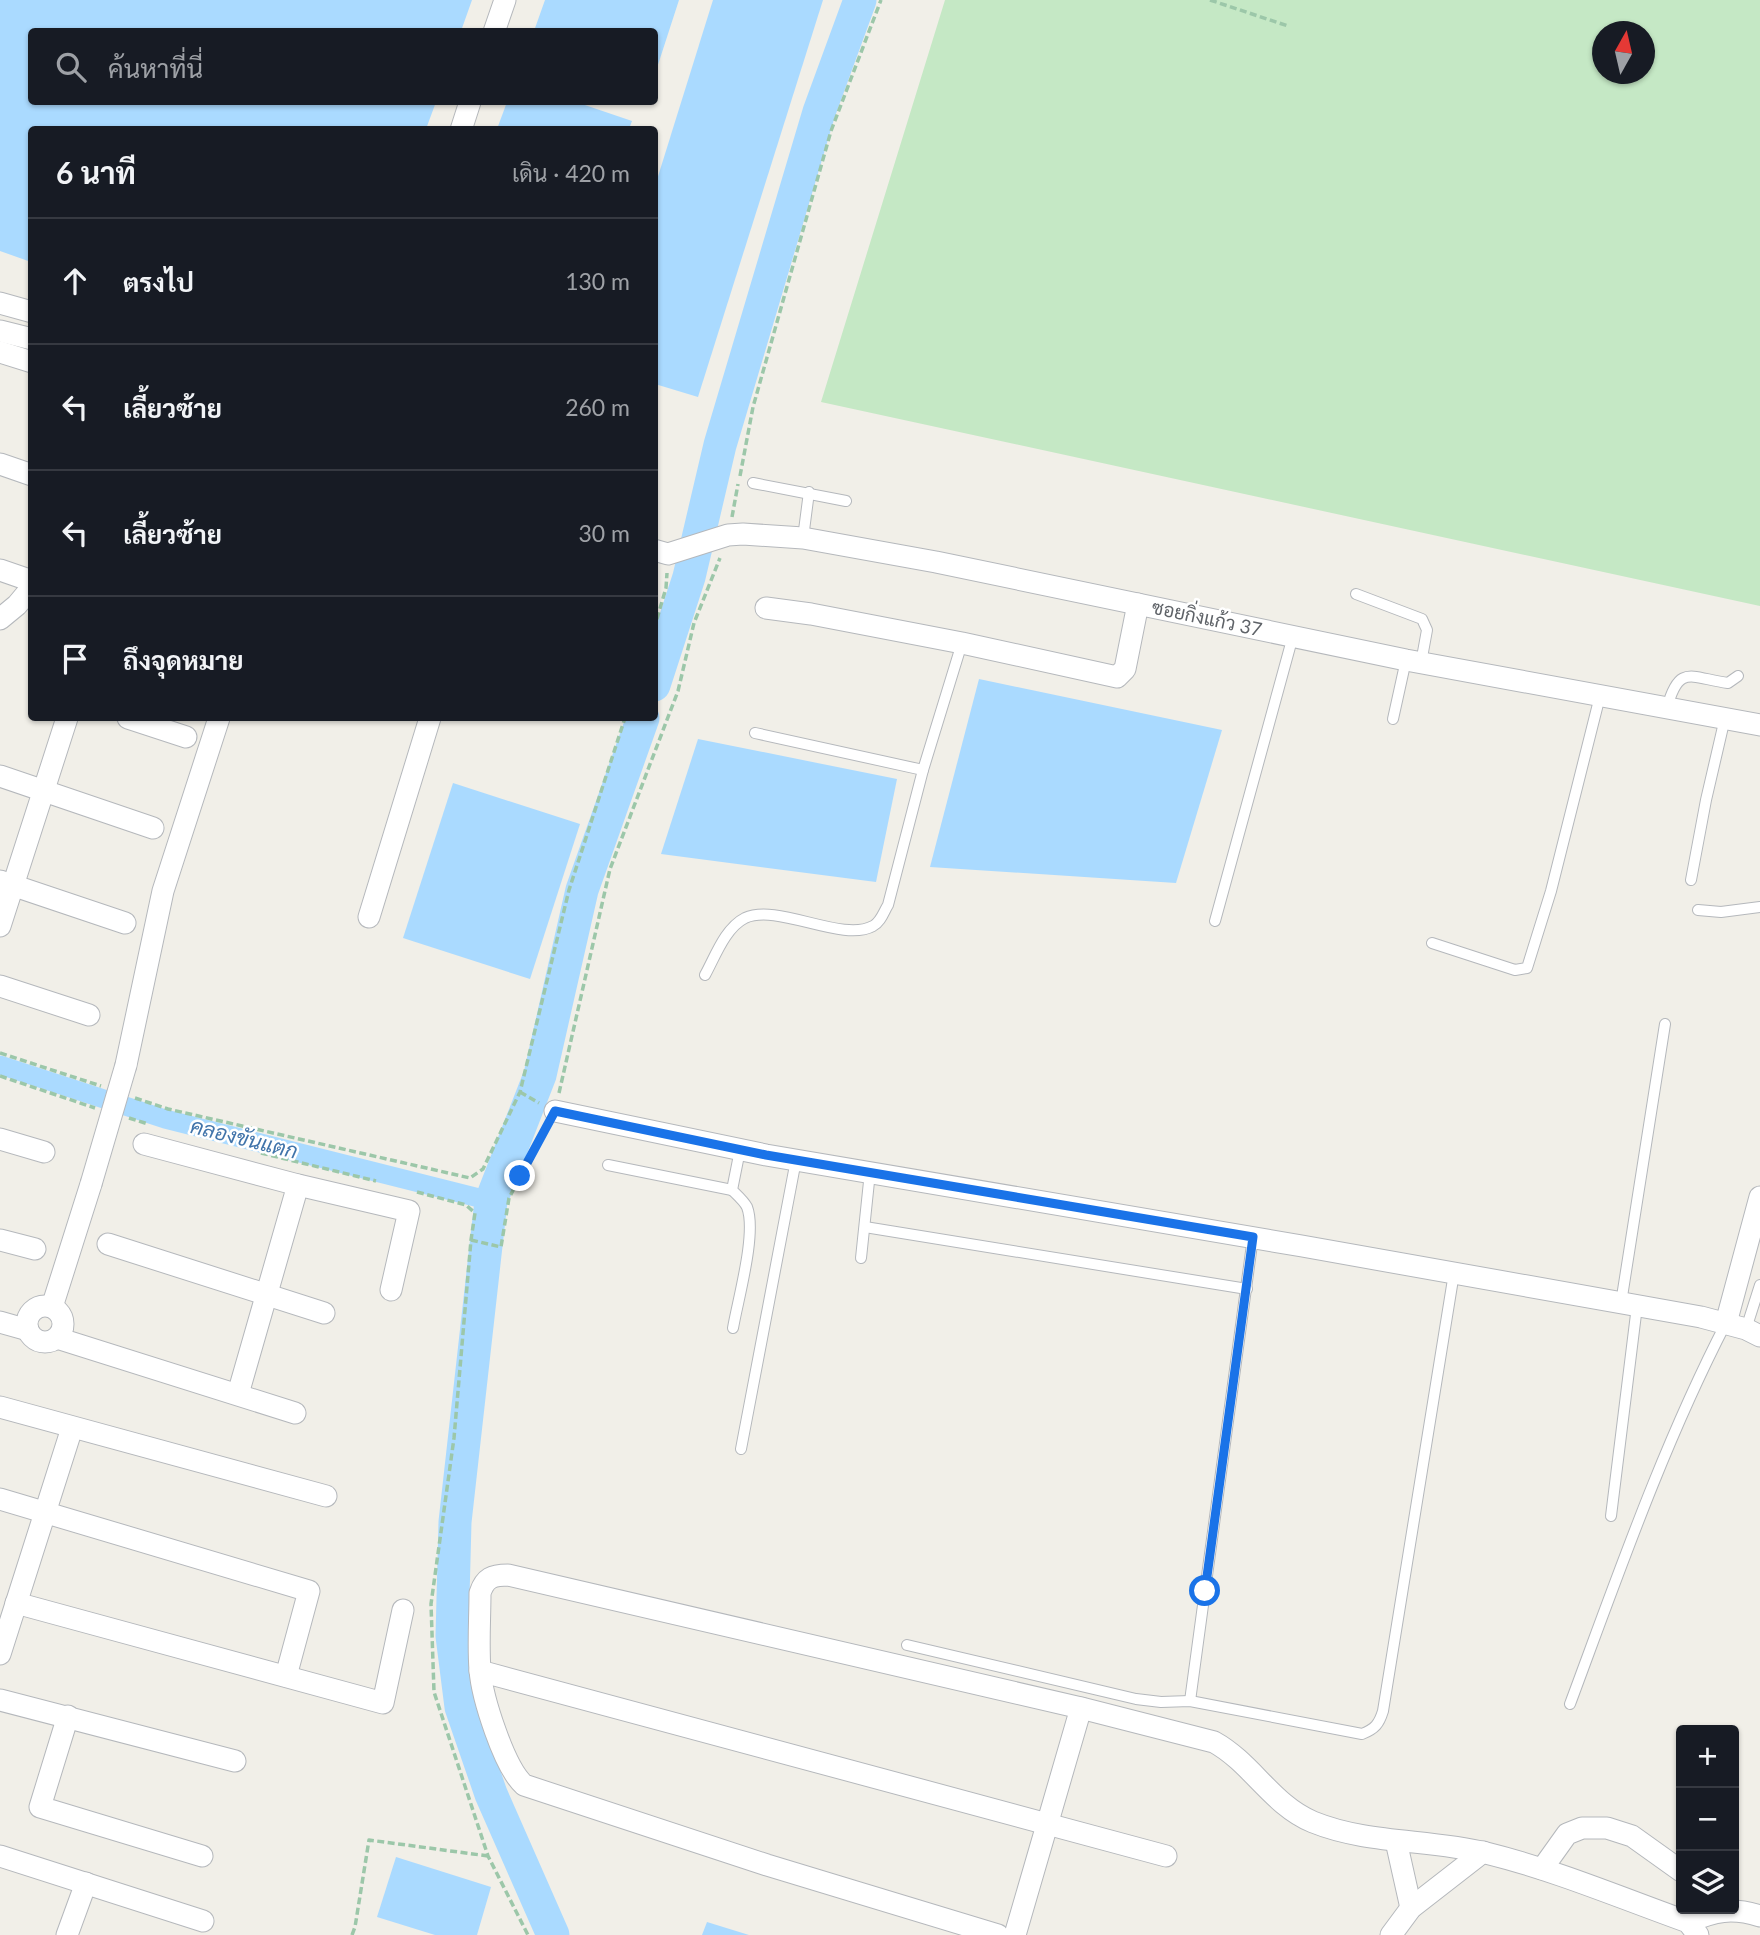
<!DOCTYPE html>
<html lang="th">
<head>
<meta charset="utf-8">
<style>
	body { margin:0; font-family:Lato,Sarabun,sans-serif; background:#242831; color:#f1f3f6 }
	.controls { position:absolute; right:21px; bottom:21px; display:grid; overflow:hidden; border-radius:7px; box-shadow:0 2px 5px #0004 }
	.controls button { width:63px; height:63px; display:grid; place-items:center; padding:0; border:0; border-bottom:2px solid #363941; background:#171b24; color:#f1f3f6; font:35px sans-serif }
	.compass { position:absolute; left:1592px; top:21px; width:63px; height:63px; border-radius:50%; background:#171b24; box-shadow:0 2px 5px #0004; rotate:8deg }
	.stop { position:absolute; width:21px; height:21px; margin:-16px; border:5px solid #1a73e8; border-radius:50%; background:#fff }
	.stop.end { background:#1a73e8; border-color:#fff; box-shadow:0 2px 7px #0008 }
	.list { margin:0; padding:0; list-style:none }
	h2 { display:flex; justify-content:space-between; align-items:center; height:91px; margin:0; padding:0 28px; font-size:30px }
	h2 small { font-size:23px; font-weight:400; color:#9ea1a6 }
	.list li { display:grid; grid-template-columns:46px 1fr auto; gap:21px; align-items:center; box-sizing:border-box; height:126px; padding:0 28px; border-top:2px solid #363941 }
	.list b { display:block; font-size:26px; white-space:nowrap }
	.list em { font-size:23px; font-style:normal; color:#9ea1a6 }
	.icon { flex:none; width:38px; height:38px; fill:none; stroke:currentColor; stroke-width:2; stroke-linecap:round; stroke-linejoin:round }
	.map { position:relative; flex:none; width:1760px; height:1935px; overflow:hidden }
	.search { position:absolute; background:#171b24; box-shadow:0 2px 5px #0004; left:28px; top:28px; width:630px; height:77px; display:flex; align-items:center; gap:18px; box-sizing:border-box; padding:0 24px; border-radius:7px; color:#9ea1a6; font-size:26px }
	.panel { position:absolute; background:#171b24; box-shadow:0 2px 5px #0004; left:28px; top:126px; width:630px; height:595px; border-radius:7px }
	.map>svg:first-child { display:block }
</style>
</head>
<body>
<div class="map">
<svg width="1760" height="1935" viewBox="0 0 1760 1935">
	<rect width="100%" height="100%" fill="#f1efe8"/>
	<path fill="#c5e8c5" fill-rule="evenodd" d="M 945,0 L 1760,0 L 1760,606 L 821,402 ZM 1602,32 L 1644,32 L 1644,74 L 1602,74 Z"/>
	<g fill="#aadaff">
		<path d="M 0,0 L 472,0 L 461,31 L 32,32 L 32,102 L 436,102 L 426,129 L 32,130 L 31,262 L 0,251 Z"/>
		<path d="M 545,0 L 679,0 L 655,74 L 654,32 L 534,31 Z"/>
		<path d="M 713,0 L 823,0 L 698,397 L 655,384 L 655,186 Z"/>
		<path d="M 507,102 L 576,102 L 632,121 L 629,129 L 497,129 Z"/>
		<path d="M 979,679 L 1222,730 L 1176,883 L 930,867 Z"/>
		<path d="M 698,739 L 897,779 L 876,882 L 661,854 Z"/>
		<path d="M 453,783 L 580,824 L 530,979 L 403,938 Z"/>
		<path d="M 396,1857 L 491,1887 L 477,1935 L 435,1935 L 377,1917 Z"/>
		<path d="M 707,1922 L 749,1935 L 702,1935 Z"/>
	</g>
	<g fill="none" stroke-linecap="round" stroke-linejoin="round">
		<path stroke="#aadaff" stroke-width="19" d="M 0,1065 L 165,1119 L 491,1201"/>
		<g stroke="#aadaff" stroke-width="33">
			<path d="M 654,685 L 689,577 L 720,445 L 819,112 L 860,0"/>
			<path d="M 553,1935 L 491,1794 L 461,1707 L 452,1636 L 455,1522 L 491,1201 L 540,1075 L 582,890 L 643,718"/>
		</g>
		<defs>
			<g id="lane">
				<path d="M 753,483 L 846,501"/>
				<path d="M 803,538 L 809,492"/>
				<path d="M 1356,594 L 1422,619 L 1427,630 L 1421,663"/>
				<path d="M 1667,708 C 1679,663 1691,678 1728,683 L 1738,676"/>
				<path d="M 1393,719 L 1406,660"/>
				<path d="M 755,733 L 923,770"/>
				<path d="M 1691,880 L 1706,800 L 1725,718"/>
				<path d="M 1698,910 L 1721,912 L 1760,907"/>
				<path d="M 1215,921 L 1293,636"/>
				<path d="M 1432,943 L 1515,970 L 1527,968 L 1551,891 L 1600,696"/>
				<path d="M 705,975 C 715,957 725,928 745,918 C 778,903 842,943 873,926 C 881,922 884,911 888,905 L 923,770 L 962,643"/>
				<path d="M 608,1165 L 732,1190"/>
				<path d="M 865,1227 L 1247,1289"/>
				<path d="M 861,1258 L 870,1172"/>
				<path d="M 1621,1303 L 1665,1024"/>
				<path d="M 733,1328 C 738,1299 757,1233 747,1207 C 744,1201 737,1195 732,1190 L 740,1150"/>
				<path d="M 1746,1329 L 1760,1285"/>
				<path d="M 741,1449 L 796,1160"/>
				<path d="M 1611,1516 L 1637,1306"/>
				<path d="M 907,1645 L 1136,1699 L 1161,1702 L 1190,1701 L 1362,1734 C 1375,1729 1379,1724 1383,1711 L 1454,1273"/>
				<path d="M 1190,1701 L 1253,1237"/>
				<path d="M 1570,1704 C 1618,1575 1663,1445 1726,1323"/>
			</g>
			<g id="street">
				<path d="M 494,32 L 505,0"/>
				<path d="M 461,130 L 470,102"/>
				<path d="M 0,303 L 32,312"/>
				<path d="M 0,331 L 32,339"/>
				<path d="M 0,352 L 32,362"/>
				<path d="M 0,464 L 32,475"/>
				<path d="M 654,550 L 668,554 L 728,535 L 743,534 L 803,538 L 936,562 L 1406,660 L 1760,725"/>
				<path d="M 0,570 L 32,581"/>
				<path d="M 766,608 L 811,614 L 962,643 L 1117,677 L 1125,669 L 1138,604"/>
				<path d="M 0,619 L 17,605 L 32,587"/>
				<path d="M 128,718 L 186,737"/>
				<path d="M 0,776 L 153,828"/>
				<path d="M 0,881 L 125,923"/>
				<path d="M 369,917 L 430,718"/>
				<path d="M 0,926 L 67,718"/>
				<path d="M 0,986 L 89,1015"/>
				<path d="M 126,1065 L 163,891 L 219,718"/>
				<path d="M 555,1111 L 766,1155 L 1302,1246 L 1701,1317 L 1746,1329 L 1760,1336"/>
				<path d="M 0,1139 L 44,1152"/>
				<path d="M 144,1144 L 298,1185 L 409,1211 L 391,1290"/>
				<path d="M 0,1240 L 35,1249"/>
				<path d="M 108,1244 L 324,1313"/>
				<circle cx="45" cy="1324" r="18"/>
				<path d="M 52,1307 L 91,1184"/>
				<path d="M 0,1322 L 28,1330"/>
				<path d="M 1726,1323 L 1760,1197"/>
				<path d="M 57,1338 L 295,1413"/>
				<path d="M 238,1394 L 298,1185"/>
				<path d="M 0,1407 L 326,1496"/>
				<path d="M 0,1499 L 309,1591 L 286,1676"/>
				<path d="M 16,1603 L 383,1703 L 403,1610"/>
				<path d="M 0,1654 L 72,1428"/>
				<path d="M 480,1671 L 1166,1856"/>
				<path d="M 0,1700 L 235,1761"/>
				<path d="M 68,1716 L 40,1807 L 202,1856"/>
				<path d="M 1396,1841 L 1411,1908"/>
				<path d="M 0,1856 L 203,1921"/>
				<path d="M 1542,1869 L 1567,1834 L 1582,1828 L 1607,1828 L 1632,1836 L 1681,1871"/>
				<path d="M 1688,1922 C 1715,1911 1731,1907 1760,1916"/>
				<path d="M 67,1935 L 86,1883"/>
				<path d="M 998,1935 L 767,1865 L 524,1785 C 504,1767 482,1697 480,1670 C 478,1645 480,1618 480,1593 C 485,1578 492,1575 508,1575 L 1081,1708 L 1214,1742 C 1252,1763 1272,1805 1313,1822 C 1367,1844 1429,1839 1486,1853 C 1555,1870 1621,1898 1688,1922 L 1698,1935"/>
				<path d="M 1015,1935 L 1081,1708"/>
				<path d="M 1391,1935 L 1411,1908 L 1483,1852"/>
			</g>
		</defs>
		<use href="#lane" stroke="#b5b8bc" stroke-width="12"/>
		<use href="#street" stroke="#b5b8bc" stroke-width="23"/>
		<g stroke="#9cc7a9" stroke-width="3.5" stroke-dasharray="7 3.5" stroke-linecap="butt">
			<path d="M 1210,0 L 1288,26"/>
			<path d="M 740,476 L 753,407 L 831,131 L 881,0"/>
			<path d="M 732,517 L 738,484"/>
			<path d="M 654,629 L 666,588 L 667,573"/>
			<path d="M 0,1053 L 101,1086"/>
			<path d="M 0,1076 L 95,1108"/>
			<path d="M 520,1092 L 539,1103"/>
			<path d="M 559,1093 L 610,869 L 678,691 L 694,623 L 720,558"/>
			<path d="M 135,1098 L 168,1109 L 470,1178 L 483,1169 L 520,1092 L 569,890 L 625,718"/>
			<path d="M 129,1118 L 148,1124"/>
			<path d="M 261,1153 L 376,1181"/>
			<path d="M 417,1192 L 466,1205 L 475,1213 L 471,1240 L 454,1438 L 431,1604 L 434,1692 L 488,1856 L 528,1935"/>
			<path d="M 471,1240 L 501,1247 L 509,1198 L 547,1126"/>
			<path d="M 352,1935 L 355,1927 L 369,1840 L 488,1856"/>
		</g>
		<use href="#lane" stroke="#fff" stroke-width="10"/>
		<use href="#street" stroke="#fff" stroke-width="21"/>
		<defs>
			<path id="street-bridge" d="M 91,1184 L 126,1065"/>
		</defs>
		<use href="#street-bridge" stroke="#b5b8bc" stroke-width="23" stroke-linecap="butt"/>
		<use href="#street-bridge" stroke="#fff" stroke-width="21"/>
	</g>
	<g fill="none" stroke-linecap="round" stroke-linejoin="round">
		<path stroke="#1a73e8" stroke-width="9" d="M 520,1176 L 555,1111 L 766,1155 L 1253,1237 L 1205,1591"/>
	</g>
	<g text-anchor="middle" stroke-width="5" stroke-linejoin="round" paint-order="stroke">
		<g font-size="19" fill="#5f6368" stroke="#fff">
			<text transform="translate(1207 618) rotate(12)" y="7">ซอยกิ่งแก้ว 37</text>
		</g>
		<g font-size="21" font-style="italic" fill="#4174aa" stroke="#fff">
			<text transform="translate(244 1139) rotate(14)" y="7">คลองขันแตก</text>
		</g>
	</g>
</svg>
<div class="controls">
<button>+</button>
<button>−</button>
<button><svg class="icon" aria-label="layers" viewBox="0 0 24 24"><path d="M12 4l9 5-9 5-9-5zM3 14l9 5 9-5"/></svg></button>
</div>
<svg class="compass" viewBox="-18 -18 36 36"><path d="M0-13l5 13h-10z" fill="#e53935"/><path d="M0 13l5-13h-10z" fill="#9ea1a6"/></svg>
<div class="stop" style="left:1205px;top:1591px"></div>
<div class="stop end" style="left:520px;top:1176px"></div>
<div class="search"><svg class="icon" aria-label="search" viewBox="0 0 24 24"><circle cx="10" cy="10" r="6"/><path d="M15 15l6 6"/></svg>ค้นหาที่นี่</div>
<section class="panel">
<h2>6 นาที<small>เดิน · 420 m</small></h2>
<ul class="list">
<li><svg class="icon" aria-label="ahead" viewBox="0 0 24 24"><path d="M12 20V5M6 11l6-6 6 6"/></svg><div><b>ตรงไป</b></div><em>130 m</em></li>
<li><svg class="icon" aria-label="left" viewBox="0 0 24 24"><path d="M17 20v-9H6M10 6l-5 5 5 5"/></svg><div><b>เลี้ยวซ้าย</b></div><em>260 m</em></li>
<li><svg class="icon" aria-label="left" viewBox="0 0 24 24"><path d="M17 20v-9H6M10 6l-5 5 5 5"/></svg><div><b>เลี้ยวซ้าย</b></div><em>30 m</em></li>
<li><svg class="icon" aria-label="arrive" viewBox="0 0 24 24"><path d="M6 21V4h12l-3 4 3 4H6"/></svg><div><b>ถึงจุดหมาย</b></div></li>
</ul>
</section>
</div>
</body>
</html>
